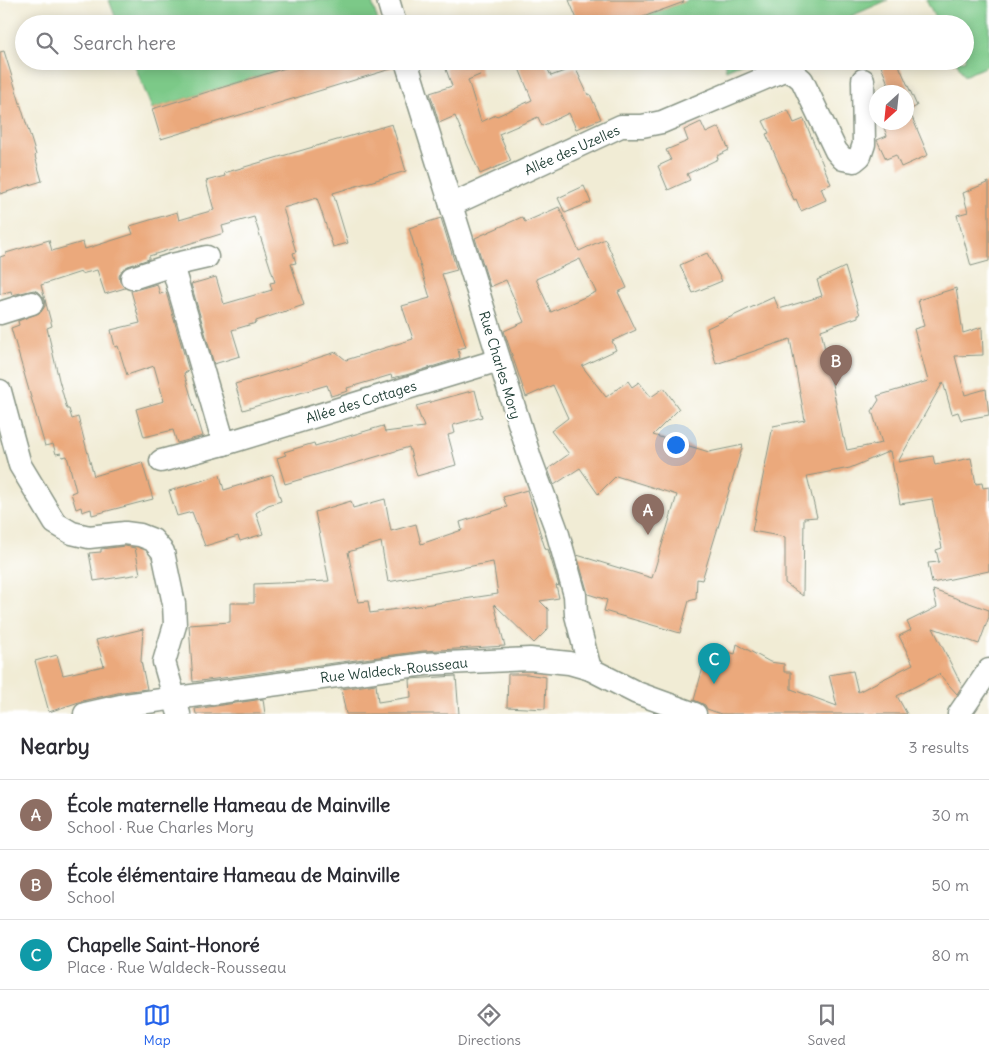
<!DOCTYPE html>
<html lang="en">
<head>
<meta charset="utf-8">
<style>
	body { margin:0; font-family:Delius,sans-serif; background:#f7f7f7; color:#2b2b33 }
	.compass { position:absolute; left:869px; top:85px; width:45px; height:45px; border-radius:50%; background:#fff; box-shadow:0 2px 12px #0003; rotate:207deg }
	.you { position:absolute; left:675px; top:444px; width:18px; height:18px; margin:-12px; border:4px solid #fff; border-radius:50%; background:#1a73e8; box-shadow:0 0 0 8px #1a73e833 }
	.badge { display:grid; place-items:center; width:32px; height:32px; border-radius:50%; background:#2563eb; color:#fff; font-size:16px; font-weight:700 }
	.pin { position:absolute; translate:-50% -41px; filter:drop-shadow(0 1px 2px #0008) }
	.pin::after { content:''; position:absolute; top:26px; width:18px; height:15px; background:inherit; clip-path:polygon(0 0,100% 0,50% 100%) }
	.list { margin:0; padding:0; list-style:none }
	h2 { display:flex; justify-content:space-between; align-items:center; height:65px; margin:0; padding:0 20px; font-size:21px }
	h2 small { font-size:16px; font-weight:400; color:#7c7c81 }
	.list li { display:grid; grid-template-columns:32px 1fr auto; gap:15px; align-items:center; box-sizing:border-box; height:70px; padding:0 20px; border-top:1px solid #e1e1e2 }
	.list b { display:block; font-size:19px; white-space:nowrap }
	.list p { margin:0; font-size:16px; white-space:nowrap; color:#7c7c81 }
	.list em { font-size:16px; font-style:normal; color:#7c7c81 }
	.icon { flex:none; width:28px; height:28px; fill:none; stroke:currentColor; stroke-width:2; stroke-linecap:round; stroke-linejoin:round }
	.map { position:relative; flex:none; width:989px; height:714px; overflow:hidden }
	.search { position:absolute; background:#fff; box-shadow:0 2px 12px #0003; left:15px; right:15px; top:15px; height:55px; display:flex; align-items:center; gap:12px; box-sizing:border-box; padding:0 18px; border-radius:28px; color:#7c7c81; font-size:19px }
	.sheet { height:275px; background:#fff }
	nav { display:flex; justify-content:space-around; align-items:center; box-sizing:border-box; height:70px; border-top:1px solid #e1e1e2; background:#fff; font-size:14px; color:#7c7c81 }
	nav a { display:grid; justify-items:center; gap:2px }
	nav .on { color:#2563eb }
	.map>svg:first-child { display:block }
</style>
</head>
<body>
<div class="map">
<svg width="989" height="714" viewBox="0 0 989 714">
	<rect width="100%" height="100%" fill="#fff"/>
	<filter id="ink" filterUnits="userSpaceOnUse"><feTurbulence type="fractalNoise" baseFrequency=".02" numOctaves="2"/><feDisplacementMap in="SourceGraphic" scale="10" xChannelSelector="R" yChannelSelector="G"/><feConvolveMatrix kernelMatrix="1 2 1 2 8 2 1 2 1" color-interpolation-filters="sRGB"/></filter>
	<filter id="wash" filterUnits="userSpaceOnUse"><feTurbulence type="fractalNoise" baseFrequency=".0096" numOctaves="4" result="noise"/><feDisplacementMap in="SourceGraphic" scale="20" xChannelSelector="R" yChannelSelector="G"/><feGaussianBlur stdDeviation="1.12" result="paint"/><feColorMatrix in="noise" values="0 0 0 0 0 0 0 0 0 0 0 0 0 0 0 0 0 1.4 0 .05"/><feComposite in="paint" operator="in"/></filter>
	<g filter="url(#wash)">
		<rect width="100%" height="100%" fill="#f1ecd5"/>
		<g fill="#7bc988" stroke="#4d835e">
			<path d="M 109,0 L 371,0 L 379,24 L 365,24 L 364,22 L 358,24 L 118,24 Z"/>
			<path d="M 689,0 L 888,0 L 833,24 L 716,24 L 715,20 L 706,24 L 624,24 Z"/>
			<path d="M 926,0 L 989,0 L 989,65 L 964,76 L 956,61 L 965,61 L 965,24 L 938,24 Z"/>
			<path d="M 133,61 L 308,61 L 152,109 Z"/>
			<path d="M 724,61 L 747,61 L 726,70 Z"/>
		</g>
		<g id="blocks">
			<g fill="#eba97b" fill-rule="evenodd">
				<path d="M 569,0 L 683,0 L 684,2 L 624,24 L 579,24 Z"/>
				<path d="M 4,51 L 36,155 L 35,156 L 42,181 L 0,194 L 0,52 Z"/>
				<path d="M 308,61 L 393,61 L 394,68 L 161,139 L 152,109 Z"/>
				<path d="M 443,61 L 477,61 L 482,74 L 468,80 L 481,122 L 496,115 L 497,116 L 532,100 L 516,61 L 544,61 L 551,76 L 575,67 L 588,95 L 590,94 L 601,119 L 576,129 L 569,113 L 542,126 L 538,117 L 499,134 L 511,161 L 480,174 L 455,116 L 439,123 L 430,93 L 452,86 Z"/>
				<path d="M 879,61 L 897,61 L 917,106 L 909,110 L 928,155 L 901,167 L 896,155 L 886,159 L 877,140 L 887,136 L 882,122 L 906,122 L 906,92 L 887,92 L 891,91 Z"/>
				<path d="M 788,110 L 794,123 L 804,119 L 831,184 L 821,188 L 826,200 L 801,211 L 796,199 L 794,200 L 785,180 L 786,180 L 766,134 L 769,133 L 763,121 Z"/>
				<path d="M 701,122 L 706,133 L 719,127 L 729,150 L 717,156 L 718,159 L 687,174 L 690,180 L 668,190 L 658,166 L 671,160 L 666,150 L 688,141 L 684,130 Z"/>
				<path d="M 392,124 L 406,171 L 333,193 L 348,243 L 333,247 L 317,198 L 283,208 L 296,252 L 293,253 L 296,263 L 291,264 L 304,305 L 256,321 L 256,323 L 232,330 L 240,356 L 214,364 L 191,284 L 216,277 L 224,304 L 272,290 L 270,283 L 275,282 L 254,217 L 222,226 L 224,233 L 149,256 L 149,259 L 128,266 L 122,270 L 119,276 L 120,282 L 125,288 L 105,294 L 97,270 L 81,274 L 81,272 L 41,285 L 52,326 L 47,328 L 59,380 L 67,409 L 69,409 L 72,419 L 78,417 L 94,476 L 142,462 L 153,499 L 92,515 L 91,509 L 82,512 L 81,507 L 76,509 L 71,493 L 76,491 L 67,456 L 62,457 L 61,453 L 56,454 L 53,444 L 45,446 L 11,328 L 19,325 L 18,321 L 41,312 L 45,306 L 45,300 L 40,293 L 34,290 L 12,295 L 11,291 L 0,294 L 0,257 L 6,255 L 6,253 L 49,240 L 52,251 L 83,242 L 85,249 L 133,234 L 130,226 L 177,212 L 179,220 L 214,210 L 206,181 L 225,176 L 224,173 Z"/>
				<path d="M 989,182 L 989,261 L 971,266 L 957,215 L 968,212 L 963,193 Z"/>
				<path d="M 584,186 L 591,202 L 565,213 L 558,198 Z"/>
				<path d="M 559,207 L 579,251 L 605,239 L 627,288 L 618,292 L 636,330 L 612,341 L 616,350 L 582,366 L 606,397 L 628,381 L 632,387 L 639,382 L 651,397 L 664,388 L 679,409 L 653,435 L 709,452 L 743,445 L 702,580 L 697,579 L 696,599 L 689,601 L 680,633 L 604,611 L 607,600 L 588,594 L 577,555 L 652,578 L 677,495 L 616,476 L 598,494 L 580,468 L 554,485 L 548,469 L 569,454 L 551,431 L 568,418 L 553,385 L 526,397 L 504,331 L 524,322 L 506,280 L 490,287 L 475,238 L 522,217 L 525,222 ZM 580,259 L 596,292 L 551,312 L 536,279 Z"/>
				<path d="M 441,218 L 457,270 L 442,274 L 466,347 L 458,349 L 460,358 L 406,375 L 392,378 L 391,375 L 347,388 L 348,391 L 331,396 L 327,385 L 243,410 L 235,384 L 308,362 L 308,361 L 336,352 L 346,360 L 413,339 L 402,306 L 430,298 L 409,228 Z"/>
				<path d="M 707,253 L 722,281 L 693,293 L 680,265 Z"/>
				<path d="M 845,267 L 860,315 L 858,315 L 858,317 L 821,330 L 843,438 L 844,438 L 847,450 L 882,443 L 872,411 L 879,400 L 877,396 L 928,381 L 914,329 L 924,326 L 918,300 L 956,288 L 963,333 L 982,327 L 983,355 L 955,356 L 965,395 L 986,389 L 989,415 L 961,420 L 958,412 L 952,414 L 943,382 L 898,462 L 933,456 L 935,465 L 971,458 L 976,484 L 982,483 L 983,488 L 989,487 L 989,571 L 932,583 L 928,563 L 939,562 L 936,550 L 942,548 L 932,499 L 900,504 L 890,451 L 850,468 L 807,476 L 817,517 L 804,518 L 803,596 L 785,583 L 785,537 L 752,531 L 773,426 L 805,420 L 790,339 L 716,364 L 707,328 L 774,297 L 779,309 L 822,296 L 817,280 Z"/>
				<path d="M 157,284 L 160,294 L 166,292 L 189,371 L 184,373 L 203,436 L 177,443 L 173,430 L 144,437 L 136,409 L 164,401 L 154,366 L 127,375 L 118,346 L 115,347 L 111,330 L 140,323 L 131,291 Z"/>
				<path d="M 475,390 L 482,417 L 453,425 L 455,433 L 448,435 L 456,465 L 417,476 L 409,447 L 285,484 L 277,458 L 286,455 L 284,452 L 314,443 L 315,446 L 383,426 L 385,432 L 424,427 L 416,406 Z"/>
				<path d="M 220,475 L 224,490 L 273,475 L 281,501 L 268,505 L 256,513 L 263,534 L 240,541 L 238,536 L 205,546 L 192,512 L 177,516 L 169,491 Z"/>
				<path d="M 527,490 L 544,545 L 546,550 L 548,549 L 559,586 L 556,585 L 559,598 L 540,601 L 548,609 L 548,629 L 534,643 L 494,604 L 505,646 L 423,651 L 193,682 L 189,625 L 230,622 L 230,603 L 254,603 L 254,584 L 329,581 L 315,512 L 351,501 L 353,508 L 385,499 L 391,531 L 416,524 L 421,544 L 462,530 L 460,522 L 507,507 L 503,497 ZM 381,542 L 388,582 L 493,562 L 498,594 L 370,613 L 368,601 L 358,602 L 348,552 Z"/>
				<path d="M 125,546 L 135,548 L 140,574 L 94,581 L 89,553 L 101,552 L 101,549 Z"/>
				<path d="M 933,590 L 989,610 L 989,617 L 979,644 L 933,628 L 962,686 L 957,694 L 939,674 L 897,696 L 907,714 L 721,714 L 707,709 L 705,705 L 694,700 L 709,646 L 735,654 L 737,644 L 770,662 L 784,664 L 784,672 L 791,672 L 791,689 L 837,706 L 829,675 L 853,671 L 858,692 L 913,664 L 899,636 L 911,630 L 907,622 L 937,607 Z"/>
				<path d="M 143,629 L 141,661 L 147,689 L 122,692 L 82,701 L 49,712 L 35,661 L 57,655 L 63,675 L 104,666 L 96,640 Z"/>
				<path d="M 508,674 L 527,674 L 546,677 L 545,709 L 507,707 Z"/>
				<path d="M 456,676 L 459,714 L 346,714 L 341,689 L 376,684 L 378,702 L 411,697 L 410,679 Z"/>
				<path d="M 263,699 L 265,714 L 196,714 L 195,709 Z"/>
			</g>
		</g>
	</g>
	<g filter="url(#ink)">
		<use href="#blocks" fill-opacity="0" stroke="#889484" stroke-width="1"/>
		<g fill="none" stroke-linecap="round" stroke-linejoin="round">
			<defs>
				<g id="minor">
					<path d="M 388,0 L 395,24"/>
					<path d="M 406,61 L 530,458 L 557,531 L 575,595 L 576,615 L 590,669"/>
					<path d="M 451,205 L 621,126 L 642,126 L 662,122 L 784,70 L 795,74 L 802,80 L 836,151 L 843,159 L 854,161 L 860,156 L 864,144 L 863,80"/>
					<path d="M 172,265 L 224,444 L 499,360"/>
					<path d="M 132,278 L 172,265 L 207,257"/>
					<path d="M 0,313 L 32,303"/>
					<path d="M 0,391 L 20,465 L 55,523 L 72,533 L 89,537 L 125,533 L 140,535 L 153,540 L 163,552 L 174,604 L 175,625 L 164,662 L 179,714"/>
					<path d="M 161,461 L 224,444"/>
					<path d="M 85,714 L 125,705 L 425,664 L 530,659 L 569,663 L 590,669 L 637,693 L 695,714"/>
					<path d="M 959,714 L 989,670"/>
				</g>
			</defs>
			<use href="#minor" stroke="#889484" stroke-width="25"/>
			<use href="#minor" stroke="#fff" stroke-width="22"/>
		</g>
	</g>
	<g text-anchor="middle" stroke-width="4" stroke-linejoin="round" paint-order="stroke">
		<g font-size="14" fill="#1f3d34" stroke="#fff">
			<text transform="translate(572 150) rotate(-24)" y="5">Allée des Uzelles</text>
			<text transform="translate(500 365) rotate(73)" y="5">Rue Charles Mory</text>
			<text transform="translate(361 402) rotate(-17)" y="5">Allée des Cottages</text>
			<text transform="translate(394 670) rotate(-6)" y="5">Rue Waldeck-Rousseau</text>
		</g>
	</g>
</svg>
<svg class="compass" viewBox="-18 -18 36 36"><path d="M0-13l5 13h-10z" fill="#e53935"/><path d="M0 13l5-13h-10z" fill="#7c7c81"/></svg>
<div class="you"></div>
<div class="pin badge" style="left:648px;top:535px;background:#8d6e63">A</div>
<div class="pin badge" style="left:836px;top:386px;background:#8d6e63">B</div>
<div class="pin badge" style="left:714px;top:684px;background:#0f9aa8">C</div>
<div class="search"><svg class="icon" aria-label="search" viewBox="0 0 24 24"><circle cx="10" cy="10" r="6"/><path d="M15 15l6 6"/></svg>Search here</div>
</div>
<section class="sheet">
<h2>Nearby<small>3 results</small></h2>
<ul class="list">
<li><span class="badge" style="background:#8d6e63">A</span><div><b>École maternelle Hameau de Mainville</b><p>School · Rue Charles Mory</p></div><em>30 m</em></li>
<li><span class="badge" style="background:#8d6e63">B</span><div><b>École élémentaire Hameau de Mainville</b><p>School</p></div><em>50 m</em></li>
<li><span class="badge" style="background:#0f9aa8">C</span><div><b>Chapelle Saint-Honoré</b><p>Place · Rue Waldeck-Rousseau</p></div><em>80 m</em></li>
</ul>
</section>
<nav>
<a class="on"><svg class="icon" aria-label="map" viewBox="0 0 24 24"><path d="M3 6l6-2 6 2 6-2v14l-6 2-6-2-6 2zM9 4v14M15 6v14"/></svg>Map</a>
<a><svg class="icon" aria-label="directions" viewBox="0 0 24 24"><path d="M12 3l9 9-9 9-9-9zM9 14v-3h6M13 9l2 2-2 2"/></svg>Directions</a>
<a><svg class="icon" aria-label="saved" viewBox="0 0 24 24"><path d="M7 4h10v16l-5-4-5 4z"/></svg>Saved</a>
</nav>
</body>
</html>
